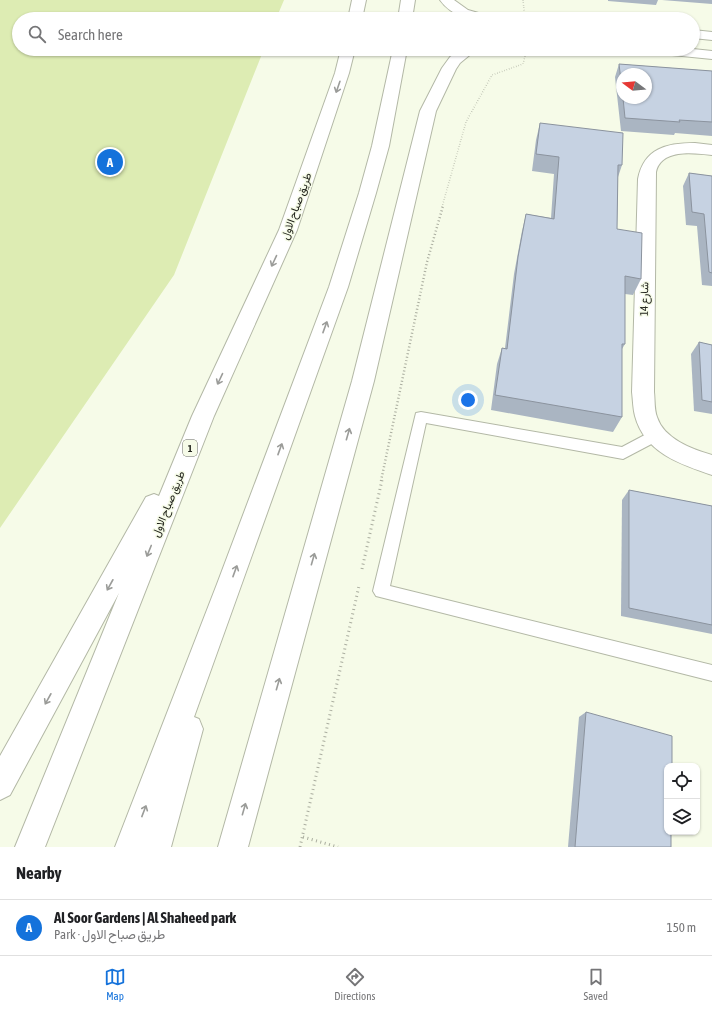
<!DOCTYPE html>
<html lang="en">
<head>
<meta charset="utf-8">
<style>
	body { margin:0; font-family:"Asap Condensed",Vazirmatn,sans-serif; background:#f6f6f6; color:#202124 }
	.controls { position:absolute; right:12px; bottom:12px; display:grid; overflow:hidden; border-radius:8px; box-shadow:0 1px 3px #0004 }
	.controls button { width:36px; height:36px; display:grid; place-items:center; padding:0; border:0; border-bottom:1px solid #e0e0e0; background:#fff; color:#202124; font:20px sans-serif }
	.compass { position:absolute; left:616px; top:68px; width:36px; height:36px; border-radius:50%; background:#fff; box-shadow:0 1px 3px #0004; rotate:286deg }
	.you { position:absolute; left:468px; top:400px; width:14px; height:14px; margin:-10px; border:3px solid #fff; border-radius:50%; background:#1a73e8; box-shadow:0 0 0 6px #1a73e833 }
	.badge { display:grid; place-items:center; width:26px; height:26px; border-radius:50%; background:#1472db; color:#fff; font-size:13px; font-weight:700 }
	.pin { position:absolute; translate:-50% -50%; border:2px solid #fff; box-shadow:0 1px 4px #0006 }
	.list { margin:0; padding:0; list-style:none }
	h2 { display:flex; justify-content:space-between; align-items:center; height:52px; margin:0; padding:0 16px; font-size:17px }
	h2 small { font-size:13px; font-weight:400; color:#757577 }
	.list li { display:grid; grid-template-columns:26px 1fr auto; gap:12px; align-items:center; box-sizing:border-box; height:56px; padding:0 16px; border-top:1px solid #e0e0e0 }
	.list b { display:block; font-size:15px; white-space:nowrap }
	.list p { margin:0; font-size:13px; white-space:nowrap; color:#757577 }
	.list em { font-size:13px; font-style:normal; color:#757577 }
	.icon { flex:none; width:22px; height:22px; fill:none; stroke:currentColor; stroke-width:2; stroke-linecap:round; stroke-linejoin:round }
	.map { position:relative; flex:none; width:712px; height:847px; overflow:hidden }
	.search { position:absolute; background:#fff; box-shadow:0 1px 3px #0004; left:12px; right:12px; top:12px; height:44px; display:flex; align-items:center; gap:10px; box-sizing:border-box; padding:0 14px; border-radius:22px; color:#757577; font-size:15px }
	.sheet { height:108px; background:#fff }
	nav { display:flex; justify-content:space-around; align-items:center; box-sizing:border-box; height:56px; border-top:1px solid #e0e0e0; background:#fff; font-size:11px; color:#757577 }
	nav a { display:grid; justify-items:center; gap:2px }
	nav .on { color:#1472db }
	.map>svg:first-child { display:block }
</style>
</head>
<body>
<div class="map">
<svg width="712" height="847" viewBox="0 0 712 847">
	<rect width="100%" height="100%" fill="#f6fbe8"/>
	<path fill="#ddecb3" d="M 0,0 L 284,0 L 276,19 L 19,19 L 19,49 L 264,49 L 174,275 L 0,528 Z"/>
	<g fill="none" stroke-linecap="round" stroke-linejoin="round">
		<defs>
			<path id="service" d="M 421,412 L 622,447 L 656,429 L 661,431 L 663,435 L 661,439 L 623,459 L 426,423 L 390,586 L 712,665 L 712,681 L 376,596 L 373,591 L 415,417 L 416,413 Z"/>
			<path id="minor" d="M 695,143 L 712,145 L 712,155 C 695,153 661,148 656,172 L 654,392 C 655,400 654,409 657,417 C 664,439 692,449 712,455 L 712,475 C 680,464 645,453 635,416 C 633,409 633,400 632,392 L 638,179 C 644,148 667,143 695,143 Z"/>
			<g id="tertiary">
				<path d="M 440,0 L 454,0 L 468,10 L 489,16 L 491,19 C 471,19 453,18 440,0 Z"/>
				<path d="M 693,30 L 712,32 L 712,40 L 693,38 Z"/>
				<path d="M 461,49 L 477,49 L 460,63 L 456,69 L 436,111 L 374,381 L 248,847 L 218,847 L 352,381 L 420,111 L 442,68 L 450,57 Z"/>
				<path d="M 645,49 L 693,49 L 712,51 L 712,59 L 652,53 L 647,52 Z"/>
			</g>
			<g id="motorway">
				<path d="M 352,0 L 366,0 L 362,19 L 348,19 Z"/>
				<path d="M 401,0 L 415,0 L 412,19 L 398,19 Z"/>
				<path d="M 341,49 L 355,49 L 349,73 L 297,230 L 214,416 L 45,847 L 15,847 L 119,593 L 10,795 L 0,800 L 0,756 L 146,497 L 154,494 L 159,496 L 192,416 L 279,230 L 335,73 Z"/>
				<path d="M 393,49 L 407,49 L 389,146 L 376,193 L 348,287 L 194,717 L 199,719 L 203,729 L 171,847 L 115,847 L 217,584 L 329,287 L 359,193 L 372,146 Z"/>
			</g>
		</defs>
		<use href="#service" stroke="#b3b8a6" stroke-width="2"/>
		<use href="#minor" stroke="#b3b8a6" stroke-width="2"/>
		<use href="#tertiary" stroke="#b3b8a6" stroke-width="2"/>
		<use href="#motorway" stroke="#b3b8a6" stroke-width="2"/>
		<g stroke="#aaad9f" stroke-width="1.5" stroke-dasharray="0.5 2" stroke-linecap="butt">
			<path d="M 523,0 L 525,19"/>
			<path d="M 442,207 L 466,122 L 492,75 L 523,64 L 527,49"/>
		</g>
		<path stroke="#aaad9f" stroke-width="2.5" stroke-dasharray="1 2.5" stroke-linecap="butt" d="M 381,481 L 427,262 L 443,206"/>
		<g stroke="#aaad9f" stroke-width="3" stroke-dasharray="1 3.5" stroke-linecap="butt">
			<path d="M 362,569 L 382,480"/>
			<path d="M 303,837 L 338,847"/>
			<path d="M 300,847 L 359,586"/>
		</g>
		<use href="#service" fill="#fff" fill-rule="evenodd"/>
		<use href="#minor" fill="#fff" fill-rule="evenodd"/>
		<use href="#tertiary" fill="#fff" fill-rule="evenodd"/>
		<use href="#motorway" fill="#fff" fill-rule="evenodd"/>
	</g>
	<g fill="#aab5c2" fill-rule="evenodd">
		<path d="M 608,0 L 658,0 L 656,5 L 608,1 Z"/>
		<path d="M 662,0 L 712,0 L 712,4 Z"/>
		<path d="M 619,64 L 712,71 L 712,136 L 675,133 L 674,135 L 621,131 L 615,77 ZM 622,74 L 646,98 L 622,98 Z"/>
		<path d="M 540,123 L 622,165 L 618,177 L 617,229 L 641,279 L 633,295 L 625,294 L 625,344 L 622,349 L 622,417 L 613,432 L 491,410 L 497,364 L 502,348 L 505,348 L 514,274 L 522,231 L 526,214 L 551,218 L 554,174 L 532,171 L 536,140 Z"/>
		<path d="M 689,173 L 712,176 L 712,286 L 702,285 L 697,226 L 686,225 L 683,186 Z"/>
		<path d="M 699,342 L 712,345 L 712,414 L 694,411 L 691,354 Z"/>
		<path d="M 629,490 L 712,506 L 712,634 L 621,616 L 622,500 Z"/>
		<path d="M 586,712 L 671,847 L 568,847 L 579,717 Z"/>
	</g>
	<g fill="#c6d2e2" stroke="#8b939e">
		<path d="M 619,64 L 712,71 L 712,122 L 679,120 L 680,122 L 625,118 L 623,98 L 646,98 L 646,74 L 622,74 L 622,89 Z"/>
		<path d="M 540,123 L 623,133 L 622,165 L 618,165 L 617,229 L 642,233 L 641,279 L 625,276 L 625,344 L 622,344 L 622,417 L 495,395 L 502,348 L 507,349 L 518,257 L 526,214 L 554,219 L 559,157 L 536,154 Z"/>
		<path d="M 689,173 L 712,176 L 712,273 L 709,272 L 704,214 L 692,212 Z"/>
		<path d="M 699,342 L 712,345 L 712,402 L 702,400 Z"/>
		<path d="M 629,490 L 712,506 L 712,625 L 629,608 Z"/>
		<path d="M 586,712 L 672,736 L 672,766 L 667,766 L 667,832 L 671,832 L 671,847 L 575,847 Z"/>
	</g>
	<defs><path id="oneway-shaft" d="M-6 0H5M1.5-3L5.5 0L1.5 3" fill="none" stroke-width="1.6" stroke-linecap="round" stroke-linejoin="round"/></defs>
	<g stroke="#9b9c99">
		<use href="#oneway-shaft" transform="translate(338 87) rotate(109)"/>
		<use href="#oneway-shaft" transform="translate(274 261) rotate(115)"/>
		<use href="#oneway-shaft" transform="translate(325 327) rotate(-70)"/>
		<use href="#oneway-shaft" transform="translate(220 379) rotate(115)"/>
		<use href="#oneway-shaft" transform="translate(348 434) rotate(-74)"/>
		<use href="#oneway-shaft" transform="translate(280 449) rotate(-70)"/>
		<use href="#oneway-shaft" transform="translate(149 551) rotate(112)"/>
		<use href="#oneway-shaft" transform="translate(313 559) rotate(-74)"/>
		<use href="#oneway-shaft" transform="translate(235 571) rotate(-70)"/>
		<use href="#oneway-shaft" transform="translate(110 585) rotate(119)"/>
		<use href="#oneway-shaft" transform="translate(278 684) rotate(-74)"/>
		<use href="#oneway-shaft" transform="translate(48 699) rotate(119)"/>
		<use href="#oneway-shaft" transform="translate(244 809) rotate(-74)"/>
		<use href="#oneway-shaft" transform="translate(144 811) rotate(-69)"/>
	</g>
	<g text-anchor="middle" stroke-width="3" stroke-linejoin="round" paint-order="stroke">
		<rect fill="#f6fbe8" stroke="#616459" stroke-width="1" x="183" y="440" width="14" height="16" rx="3"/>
		<g font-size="10" font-weight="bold" fill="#21231c">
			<text x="190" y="452">1</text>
		</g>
		<g font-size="11" fill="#21231c" stroke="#f6fbe8">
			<text transform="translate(296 206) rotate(-70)" y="4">طريق صباح الاول</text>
			<text transform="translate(644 299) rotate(-89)" y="4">شارع 14</text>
			<text transform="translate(168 504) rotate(-68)" y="4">طريق صباح الاول</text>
		</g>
	</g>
</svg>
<div class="controls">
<button><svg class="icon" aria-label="locate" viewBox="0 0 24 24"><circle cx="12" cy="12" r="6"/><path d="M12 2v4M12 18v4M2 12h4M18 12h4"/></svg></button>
<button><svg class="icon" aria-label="layers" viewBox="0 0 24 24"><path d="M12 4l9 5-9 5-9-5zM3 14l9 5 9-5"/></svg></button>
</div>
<svg class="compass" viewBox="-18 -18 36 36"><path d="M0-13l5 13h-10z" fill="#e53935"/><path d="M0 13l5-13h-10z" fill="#757577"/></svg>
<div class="you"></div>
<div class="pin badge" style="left:110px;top:162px">A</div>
<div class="search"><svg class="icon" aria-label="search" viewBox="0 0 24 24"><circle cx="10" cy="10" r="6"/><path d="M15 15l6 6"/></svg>Search here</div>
</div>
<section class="sheet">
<h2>Nearby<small></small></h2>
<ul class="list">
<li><span class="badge">A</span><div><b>Al Soor Gardens | Al Shaheed park</b><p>Park · طريق صباح الاول</p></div><em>150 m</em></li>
</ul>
</section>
<nav>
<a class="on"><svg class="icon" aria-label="map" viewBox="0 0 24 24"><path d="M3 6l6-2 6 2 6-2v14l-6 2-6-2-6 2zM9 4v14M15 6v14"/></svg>Map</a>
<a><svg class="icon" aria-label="directions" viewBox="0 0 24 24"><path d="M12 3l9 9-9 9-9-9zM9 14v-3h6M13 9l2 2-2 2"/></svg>Directions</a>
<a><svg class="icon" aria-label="saved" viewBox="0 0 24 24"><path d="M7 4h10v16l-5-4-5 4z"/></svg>Saved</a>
</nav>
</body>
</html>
